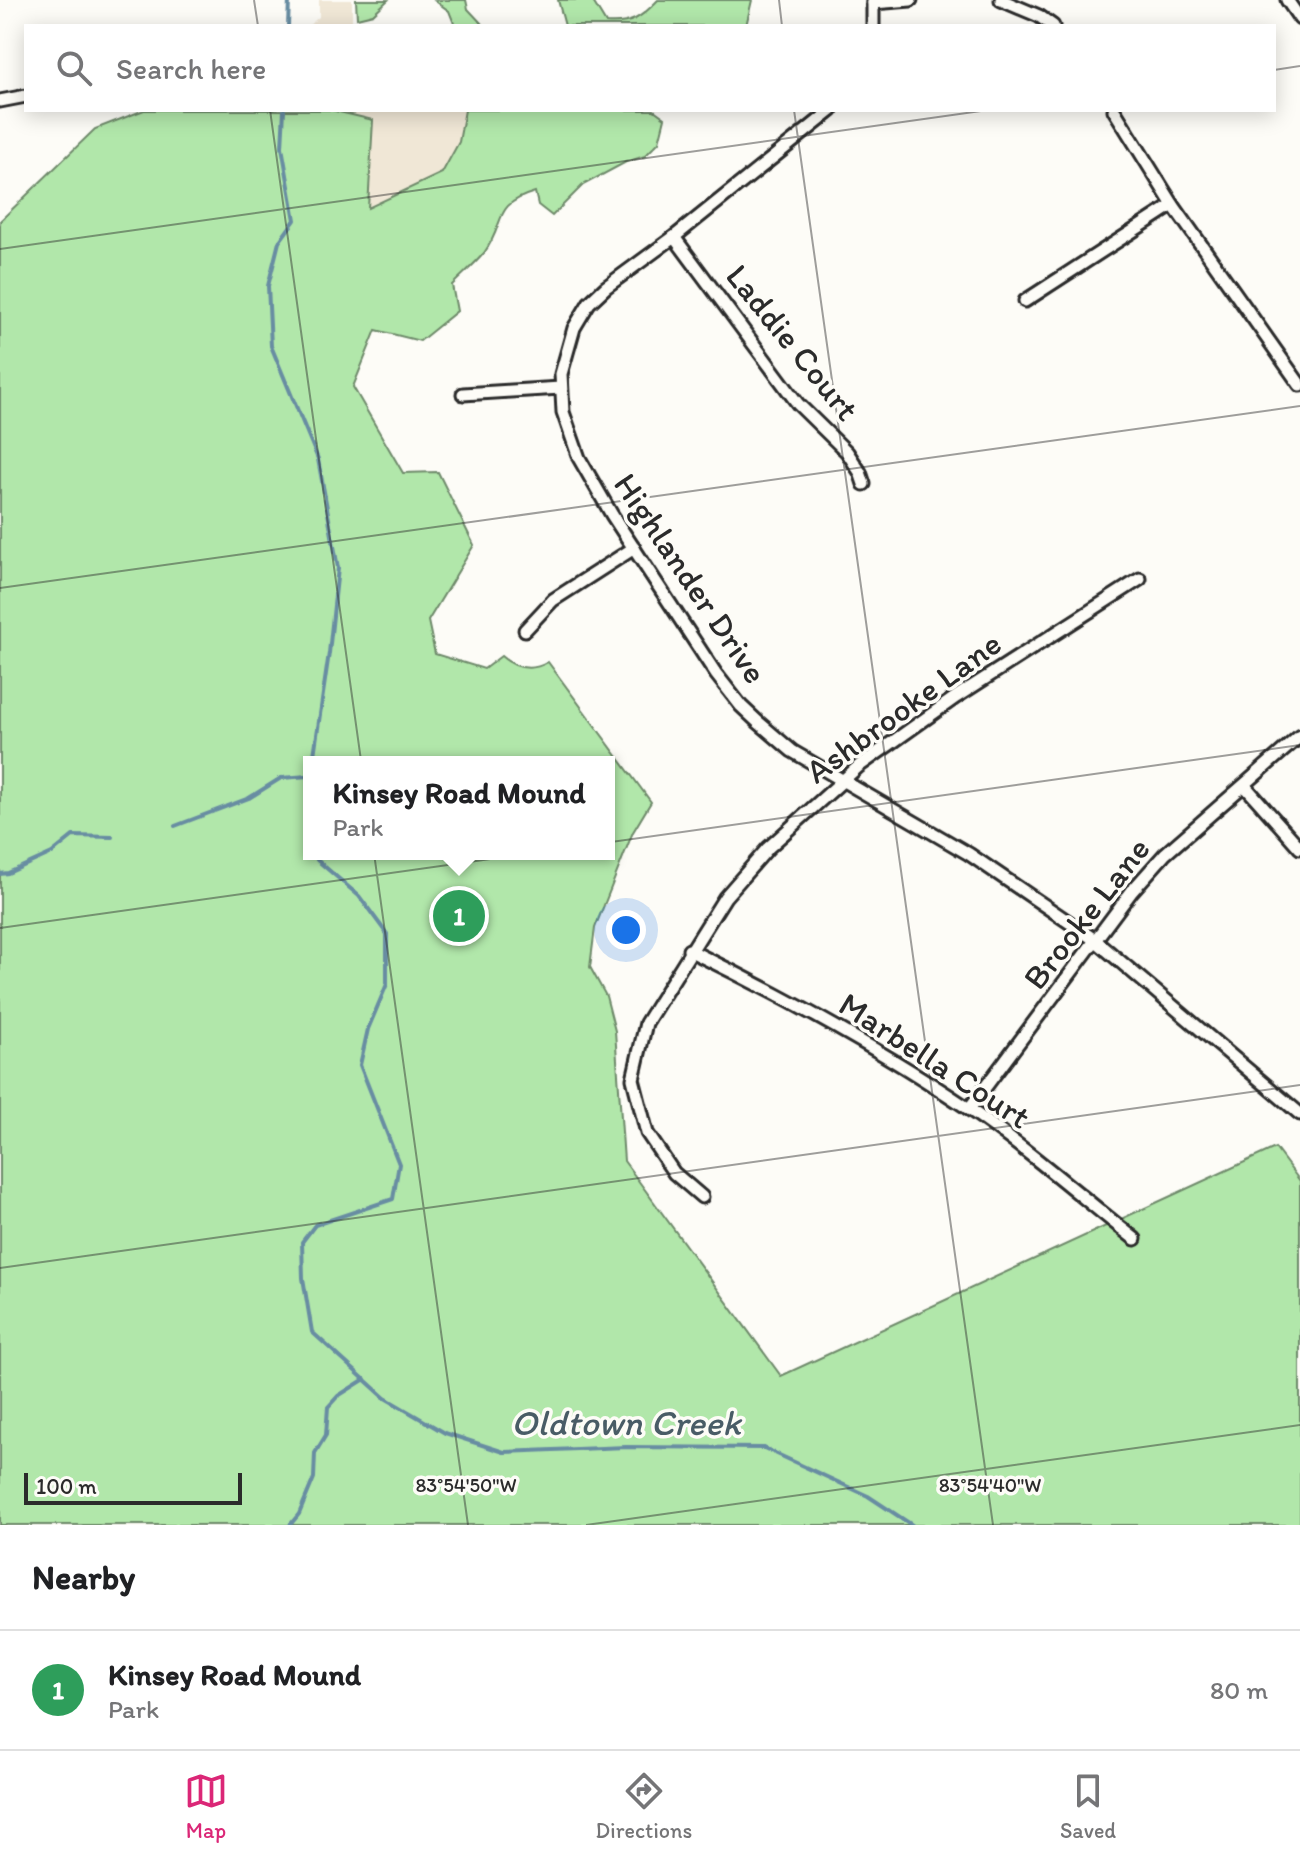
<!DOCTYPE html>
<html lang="en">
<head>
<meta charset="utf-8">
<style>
	body { margin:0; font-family:Itim,sans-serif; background:#f2f2f2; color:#202124 }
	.scale { position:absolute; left:24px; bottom:20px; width:218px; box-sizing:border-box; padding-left:8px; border:4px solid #2b2b2b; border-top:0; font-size:22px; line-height:28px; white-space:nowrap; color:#2b2b2b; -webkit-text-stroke:6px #fdfcf7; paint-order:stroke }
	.you { position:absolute; left:626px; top:930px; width:28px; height:28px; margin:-20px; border:6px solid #fff; border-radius:50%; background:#1a73e8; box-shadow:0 0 0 12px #1a73e833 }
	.badge { display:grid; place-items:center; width:52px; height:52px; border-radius:50%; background:#db2777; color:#fff; font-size:26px; font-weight:700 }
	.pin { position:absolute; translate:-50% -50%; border:4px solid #fff; box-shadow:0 2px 8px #0006 }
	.popup { position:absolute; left:303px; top:756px; width:312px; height:104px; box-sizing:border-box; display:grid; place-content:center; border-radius:0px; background:#fff; filter:drop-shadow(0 2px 6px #0005); font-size:26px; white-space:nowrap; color:#757577 }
	.popup b { font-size:30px; color:#202124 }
	.popup::after { content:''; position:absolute; left:50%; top:100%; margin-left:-16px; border:16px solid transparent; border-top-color:#fff }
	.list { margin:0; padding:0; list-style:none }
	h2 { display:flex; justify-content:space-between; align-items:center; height:104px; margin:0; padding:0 32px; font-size:34px }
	h2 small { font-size:26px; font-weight:400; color:#757577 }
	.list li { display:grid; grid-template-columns:52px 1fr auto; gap:24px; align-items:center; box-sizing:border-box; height:120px; padding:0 32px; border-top:2px solid #e0e0e0 }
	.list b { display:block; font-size:30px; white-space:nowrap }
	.list p { margin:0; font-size:26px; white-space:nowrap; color:#757577 }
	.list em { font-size:26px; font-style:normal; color:#757577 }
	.icon { flex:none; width:44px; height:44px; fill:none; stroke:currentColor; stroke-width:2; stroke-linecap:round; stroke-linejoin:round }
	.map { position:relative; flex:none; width:1300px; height:1525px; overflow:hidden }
	.search { position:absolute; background:#fff; box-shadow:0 4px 20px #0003; left:24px; right:24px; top:24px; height:88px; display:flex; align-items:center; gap:20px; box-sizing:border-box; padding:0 28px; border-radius:0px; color:#757577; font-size:30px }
	.sheet { height:224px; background:#fff }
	nav { display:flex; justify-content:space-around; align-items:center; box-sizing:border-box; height:112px; border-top:2px solid #e0e0e0; background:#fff; font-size:22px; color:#757577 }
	nav a { display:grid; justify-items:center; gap:4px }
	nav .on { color:#db2777 }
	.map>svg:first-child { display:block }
</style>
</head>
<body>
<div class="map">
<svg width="1300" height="1525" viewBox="0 0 1300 1525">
	<rect width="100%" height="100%" fill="#fdfcf7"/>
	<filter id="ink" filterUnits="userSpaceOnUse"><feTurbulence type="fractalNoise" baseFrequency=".0125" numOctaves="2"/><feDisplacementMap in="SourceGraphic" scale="16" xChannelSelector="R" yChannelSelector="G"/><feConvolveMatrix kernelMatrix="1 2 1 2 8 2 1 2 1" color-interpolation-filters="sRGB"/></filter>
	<g filter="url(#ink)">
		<g fill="#f0e7d6">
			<path d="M 319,0 L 352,0 L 352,23 L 428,23 L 430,26 L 308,26 L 319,17 Z"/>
			<path d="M 291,110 L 474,110 L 477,216 L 392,282 Z"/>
		</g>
		<g fill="#b1e7aa" stroke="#6e896a" stroke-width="2" fill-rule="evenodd">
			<path d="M 356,0 L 388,0 L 373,14 L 357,18 Z"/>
			<path d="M 434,0 L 466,0 L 468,9 L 484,26 L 455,26 L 449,11 Z"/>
			<path d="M 558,0 L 592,0 L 606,23 C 631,25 641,18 658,0 L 752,0 L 746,26 L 565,26 Z"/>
			<path d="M 144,110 L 331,110 L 373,120 L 368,208 L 442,173 L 459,142 L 465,110 L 654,110 L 665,118 L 659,142 L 645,156 L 626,162 L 583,185 L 552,216 L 538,205 L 535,192 C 491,205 507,222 484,253 C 475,264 462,275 452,285 L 457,311 L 420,341 L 376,330 L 353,387 L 403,473 L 438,472 L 474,545 L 428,621 L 435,654 L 484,669 L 501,656 C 516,669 531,672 548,662 L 651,802 L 633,832 L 595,928 L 590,967 L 606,996 L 615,1031 L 624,1161 L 781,1376 L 1275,1148 L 1300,1181 L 1300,1525 L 0,1525 L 0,221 L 95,129 ZM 309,762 L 609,762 L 609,854 L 309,854 Z"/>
		</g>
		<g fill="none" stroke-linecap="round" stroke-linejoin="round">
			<g stroke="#688da2" stroke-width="4">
				<path d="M 288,26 L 289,0"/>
				<path d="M 284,110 L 282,147 L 295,220 L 279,242 L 268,286 L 271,346 L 318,459 L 338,568 L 329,653 L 313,762"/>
				<path d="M 309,790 L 306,808 L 309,821"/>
				<path d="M 175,826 L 249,798 L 281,778 L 309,776"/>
				<path d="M 316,854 L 317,860 L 359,896 L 387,934 L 387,984 L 368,1029 L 360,1065 L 399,1164 L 393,1199 L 315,1225 L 302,1242 L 303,1278 L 312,1332 L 385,1398 L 445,1433 L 504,1452 L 626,1447 L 764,1448 L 868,1496 L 912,1525"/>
				<path d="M 0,874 L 8,873 L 52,853 L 73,836 L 112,837"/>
				<path d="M 290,1525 L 299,1514 L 314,1478 L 315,1453 L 326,1435 L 328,1407 L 338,1396 L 365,1379"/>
			</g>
			<defs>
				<g id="street">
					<path d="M 1001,0 L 1039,16 L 1053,26"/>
					<path d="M 1287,0 L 1300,19"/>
					<path d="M 873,3 L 911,0"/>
					<path d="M 873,26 L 873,0"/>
					<path d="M 0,101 L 26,96"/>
					<path d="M 832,110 L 674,237 L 606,287 L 589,303 L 574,328 L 561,374 L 563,412 L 579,458 L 612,515 L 716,674 L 741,706 L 758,722 L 792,751 L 969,854 L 1095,940 L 1300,1114"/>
					<path d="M 1114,110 L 1173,205 L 1300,385"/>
					<path d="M 674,237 L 798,404 L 847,452 L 860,472 L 864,484"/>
					<path d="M 1025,301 L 1173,205"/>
					<path d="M 463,394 L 561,388"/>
					<path d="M 525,630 L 553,600 L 634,548"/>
					<path d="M 1245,786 L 1300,848"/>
					<path d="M 689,950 C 785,997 877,1047 966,1107 C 1025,1147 1079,1195 1135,1239"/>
					<path d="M 969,1109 L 1132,891 L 1165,854 L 1300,736"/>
					<path d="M 702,1197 L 674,1173 L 647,1133 L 633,1079 L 646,1023 L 725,897 L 768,848 L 859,766 L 956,697 L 1140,579"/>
				</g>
			</defs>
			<use href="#street" stroke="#2b2b2b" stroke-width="17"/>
			<use href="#street" stroke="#fdfcf7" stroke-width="11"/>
		</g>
	</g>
	<path fill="none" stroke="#2b2b2b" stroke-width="2" stroke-opacity="0.45" d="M 254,0 L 258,26M 779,0 L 782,26M 1274,70 L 1300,66M 270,110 L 468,1525M 794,110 L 993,1525M 0,249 L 988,110M 0,588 L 1300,406M 0,928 L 1300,745M 0,1268 L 1300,1085M 586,1525 L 1300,1425"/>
	<g text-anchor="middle" stroke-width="7" stroke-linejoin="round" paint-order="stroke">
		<g font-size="34" fill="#2b2b2b" stroke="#fdfcf7">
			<text transform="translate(793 342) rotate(51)" y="12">Laddie Court</text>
			<text transform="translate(691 578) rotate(56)" y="12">Highlander Drive</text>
			<text transform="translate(903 707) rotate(-36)" y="12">Ashbrooke Lane</text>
			<text transform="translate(1086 913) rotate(-52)" y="12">Brooke Lane</text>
			<text transform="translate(935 1060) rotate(33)" y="12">Marbella Court</text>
		</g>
		<g font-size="36" font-style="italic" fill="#495c66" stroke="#fdfcf7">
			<text x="626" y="1435">Oldtown Creek</text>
		</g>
	</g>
	<g font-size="20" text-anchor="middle" fill="#2b2b2b" stroke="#fdfcf7" stroke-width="7" stroke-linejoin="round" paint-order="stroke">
		<text x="466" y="1492">83°54'50"W</text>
		<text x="990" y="1492">83°54'40"W</text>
	</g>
</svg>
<div class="scale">100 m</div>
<div class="you"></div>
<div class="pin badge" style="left:459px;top:916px;background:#2e9e5b">1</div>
<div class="popup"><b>Kinsey Road Mound</b>Park</div>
<div class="search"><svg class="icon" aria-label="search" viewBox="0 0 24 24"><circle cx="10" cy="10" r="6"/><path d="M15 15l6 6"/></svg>Search here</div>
</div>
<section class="sheet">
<h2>Nearby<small></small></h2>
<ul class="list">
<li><span class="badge" style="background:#2e9e5b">1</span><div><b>Kinsey Road Mound</b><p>Park</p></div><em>80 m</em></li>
</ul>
</section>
<nav>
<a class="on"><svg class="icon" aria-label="map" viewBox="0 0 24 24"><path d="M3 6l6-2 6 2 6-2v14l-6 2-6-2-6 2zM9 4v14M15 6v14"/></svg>Map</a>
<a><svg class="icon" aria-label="directions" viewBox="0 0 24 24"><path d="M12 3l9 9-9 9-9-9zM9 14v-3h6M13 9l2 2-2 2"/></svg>Directions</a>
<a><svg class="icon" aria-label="saved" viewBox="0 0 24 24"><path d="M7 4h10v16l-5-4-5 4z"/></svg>Saved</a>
</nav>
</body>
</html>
